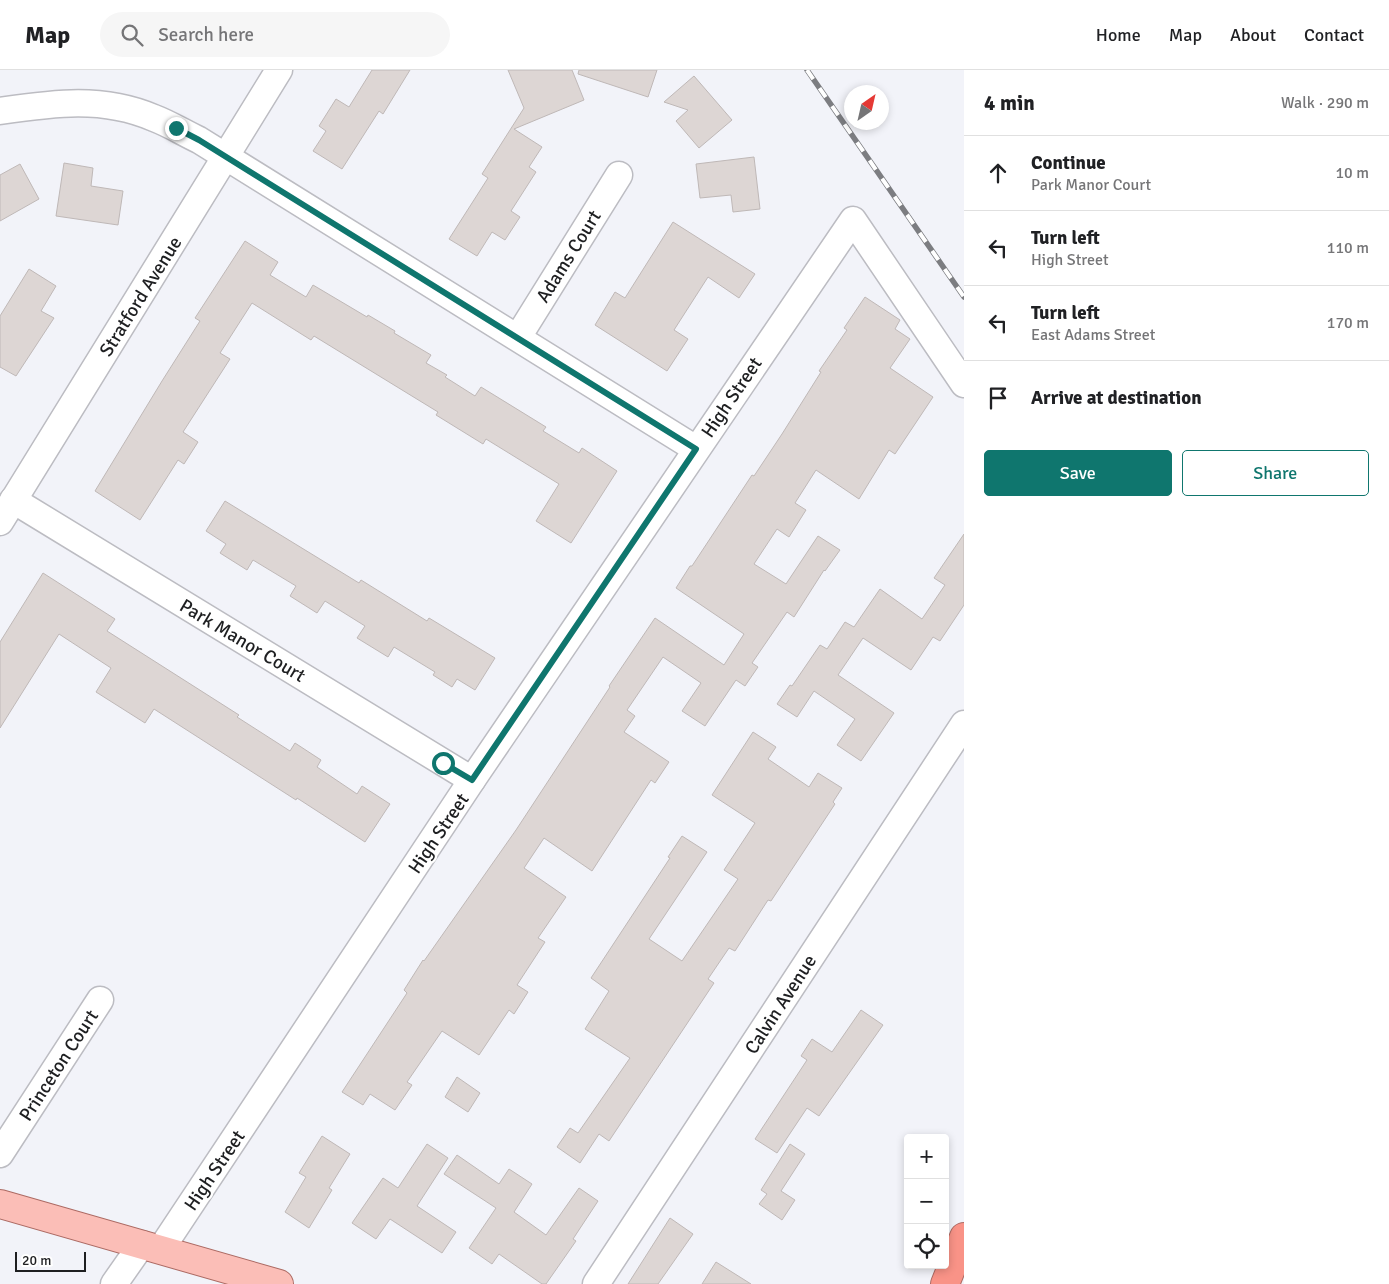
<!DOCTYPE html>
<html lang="en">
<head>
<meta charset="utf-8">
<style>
	body { margin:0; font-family:Signika,sans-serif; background:#f6f6f6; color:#202124 }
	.controls { position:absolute; right:15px; bottom:15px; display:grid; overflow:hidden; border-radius:5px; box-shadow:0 2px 8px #0003 }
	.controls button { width:45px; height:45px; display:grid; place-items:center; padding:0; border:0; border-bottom:1px solid #e0e0e0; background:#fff; color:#202124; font:25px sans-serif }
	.compass { position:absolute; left:844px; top:15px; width:45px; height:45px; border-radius:50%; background:#fff; box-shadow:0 2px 8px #0003; rotate:34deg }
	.scale { position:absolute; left:15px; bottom:12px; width:71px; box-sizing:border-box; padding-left:5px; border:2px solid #1e1f21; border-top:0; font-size:14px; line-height:18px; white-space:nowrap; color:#1e1f21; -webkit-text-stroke:4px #fff; paint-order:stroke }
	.stop { position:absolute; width:15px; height:15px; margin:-11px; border:4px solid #0f766e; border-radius:50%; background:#fff }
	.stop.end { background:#0f766e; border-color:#fff; box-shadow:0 1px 5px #0008 }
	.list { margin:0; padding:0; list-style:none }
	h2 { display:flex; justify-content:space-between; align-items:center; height:65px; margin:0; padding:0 20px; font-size:21px }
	h2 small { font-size:16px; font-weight:400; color:#757577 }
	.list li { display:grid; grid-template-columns:32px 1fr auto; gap:15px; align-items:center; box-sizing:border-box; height:75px; padding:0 20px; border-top:1px solid #e0e0e0 }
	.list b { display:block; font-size:19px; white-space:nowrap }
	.list p { margin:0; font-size:16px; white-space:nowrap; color:#757577 }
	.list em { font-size:16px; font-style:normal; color:#757577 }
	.actions { display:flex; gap:10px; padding:15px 20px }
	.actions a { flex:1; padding:11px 0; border:1px solid #0f766e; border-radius:5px; text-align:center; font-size:18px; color:#0f766e }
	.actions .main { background:#0f766e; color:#fff }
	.icon { flex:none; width:28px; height:28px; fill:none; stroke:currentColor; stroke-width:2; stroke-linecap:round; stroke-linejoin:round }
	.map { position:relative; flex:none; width:964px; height:1214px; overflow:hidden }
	header { display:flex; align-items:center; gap:30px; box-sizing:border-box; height:70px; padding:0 25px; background:#fff; border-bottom:1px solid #e0e0e0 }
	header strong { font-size:24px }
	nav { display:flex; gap:28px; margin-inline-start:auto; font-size:18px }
	.search { width:350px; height:45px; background:#f6f6f6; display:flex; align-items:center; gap:12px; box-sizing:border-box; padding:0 18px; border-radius:28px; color:#757577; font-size:19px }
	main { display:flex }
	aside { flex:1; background:#fff }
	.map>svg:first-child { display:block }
</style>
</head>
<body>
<header>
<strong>Map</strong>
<div class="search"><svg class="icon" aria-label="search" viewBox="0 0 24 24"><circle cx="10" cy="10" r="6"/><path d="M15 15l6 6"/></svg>Search here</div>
<nav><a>Home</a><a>Map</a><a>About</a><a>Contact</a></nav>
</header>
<main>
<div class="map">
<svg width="964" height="1214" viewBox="0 0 964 1214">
	<rect width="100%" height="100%" fill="#f2f3f9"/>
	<g fill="#ddd6d4" stroke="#bfb8b7">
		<path d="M 372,0 L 410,0 L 383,44 L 379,41 L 342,99 L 313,81 L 326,61 L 319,56 L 336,29 L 349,37 Z"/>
		<path d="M 508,0 L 572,0 L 584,30 L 514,59 L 542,77 L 529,97 L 536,102 L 511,141 L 520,147 L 505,170 L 492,162 L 477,186 L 449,169 L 488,108 L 482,104 L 524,38 Z"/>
		<path d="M 579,0 L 657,0 L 648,27 L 578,4 Z"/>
		<path d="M 694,6 L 732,50 L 699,78 L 676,51 L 688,40 L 664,32 Z"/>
		<path d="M 754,87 L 760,139 L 733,142 L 731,125 L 700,128 L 696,94 Z"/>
		<path d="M 64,93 L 93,98 L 91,116 L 123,121 L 118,155 L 56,146 Z"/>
		<path d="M 20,94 L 39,129 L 0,151 L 0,105 Z"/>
		<path d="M 673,152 L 755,204 L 739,228 L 708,207 L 674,260 L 688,269 L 667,301 L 595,255 L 615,222 L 625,228 Z"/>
		<path d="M 245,171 L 278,192 L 270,205 L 306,227 L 313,215 L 367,247 L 368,245 L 395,261 L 394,263 L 431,285 L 426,293 L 447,305 L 445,307 L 475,326 L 481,317 L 546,357 L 543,361 L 579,383 L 582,378 L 617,401 L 571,473 L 536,451 L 559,414 L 486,369 L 483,374 L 436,345 L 438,342 L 314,266 L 311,270 L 252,233 L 220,283 L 230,289 L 183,362 L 198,372 L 184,394 L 178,390 L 140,450 L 95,421 L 162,311 L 200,251 L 195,248 Z"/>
		<path d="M 29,199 L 56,216 L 41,241 L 54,248 L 16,306 L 0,297 L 0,246 Z"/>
		<path d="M 865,227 L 900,250 L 895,259 L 910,269 L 890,298 L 933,327 L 895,384 L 889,380 L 859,429 L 816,400 L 795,433 L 806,440 L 789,467 L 777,459 L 754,494 L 786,514 L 818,466 L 840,480 L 825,501 L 824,500 L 794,547 L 787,542 L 752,593 L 758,597 L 745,616 L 736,610 L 705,656 L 682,641 L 701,613 L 663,587 L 627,640 L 635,646 L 624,662 L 669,692 L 655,713 L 651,710 L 592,801 L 544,768 L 524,798 L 566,827 L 538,868 L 545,872 L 517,915 L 528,922 L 514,944 L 509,940 L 479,985 L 442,961 L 407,1012 L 412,1015 L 395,1040 L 370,1024 L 363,1035 L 342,1022 L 407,923 L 404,920 L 423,890 L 424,891 L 516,760 L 610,617 L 609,616 L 655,548 L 724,595 L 744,564 L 676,518 L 690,496 L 692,496 L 752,405 L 754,406 L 782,364 L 821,302 L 819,301 L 847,260 L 844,258 Z"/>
		<path d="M 225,431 L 359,513 L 361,510 L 427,551 L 429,548 L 495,588 L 475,620 L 457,609 L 452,617 L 433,605 L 435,602 L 394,577 L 388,587 L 357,568 L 365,556 L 325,531 L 317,543 L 290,526 L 296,516 L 253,490 L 247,500 L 220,483 L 226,474 L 206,461 Z"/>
		<path d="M 964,464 L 964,535 L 940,571 L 933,567 L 911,600 L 863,568 L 838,605 L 894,643 L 861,691 L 837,675 L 855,649 L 814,621 L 797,647 L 777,634 L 790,615 L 792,616 L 820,575 L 827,579 L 845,552 L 854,557 L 880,519 L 922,549 L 945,515 L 934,508 Z"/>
		<path d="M 43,503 L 115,549 L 107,561 L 239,645 L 237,647 L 290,681 L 295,673 L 321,690 L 317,697 L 357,724 L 362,716 L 390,734 L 365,772 L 297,728 L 296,730 L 154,639 L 145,653 L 96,622 L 111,598 L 59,564 L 0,658 L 0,572 Z"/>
		<path d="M 753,662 L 776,677 L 768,689 L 809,717 L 818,703 L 842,718 L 833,732 L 835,734 L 771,831 L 768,830 L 735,881 L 729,878 L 708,909 L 714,913 L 609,1071 L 599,1064 L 580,1093 L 557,1077 L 570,1058 L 578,1063 L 630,988 L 585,959 L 609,921 L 591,908 L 670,788 L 668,787 L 682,766 L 707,782 L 649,869 L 682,891 L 738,809 L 724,800 L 755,753 L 712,725 Z"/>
		<path d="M 861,940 L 883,955 L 819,1046 L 807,1038 L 777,1083 L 755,1069 L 807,990 L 801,986 L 812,969 L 832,982 Z"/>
		<path d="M 457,1007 L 480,1023 L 468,1042 L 445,1027 Z"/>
		<path d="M 322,1066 L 350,1084 L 329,1118 L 332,1120 L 309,1158 L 285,1142 L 306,1107 L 299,1103 Z"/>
		<path d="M 427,1074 L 448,1088 L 417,1136 L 456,1162 L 442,1183 L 390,1149 L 376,1169 L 352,1153 L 383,1108 L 398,1118 Z"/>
		<path d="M 790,1074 L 805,1084 L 781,1121 L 795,1130 L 782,1150 L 759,1134 L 767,1124 L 761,1120 Z"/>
		<path d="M 457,1085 L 499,1114 L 509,1099 L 532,1114 L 514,1142 L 546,1165 L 579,1118 L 598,1131 L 573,1169 L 576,1171 L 546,1214 L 542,1214 L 499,1184 L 492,1194 L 469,1178 L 496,1138 L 444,1104 Z"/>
		<path d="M 670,1148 L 693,1164 L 658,1214 L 628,1214 Z"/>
		<path d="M 716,1192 L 751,1214 L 702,1214 Z"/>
	</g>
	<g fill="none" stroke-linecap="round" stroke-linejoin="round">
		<defs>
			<g id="minor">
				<path d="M 0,41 C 54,33 103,26 154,48 C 170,54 184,63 199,70 L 696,379"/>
				<path d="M 518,267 L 619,105"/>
				<path d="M 13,430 L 472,710"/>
				<path d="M 0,452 L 279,0"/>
				<path d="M 0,1084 L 100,930"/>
				<path d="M 161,1179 L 472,710 L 853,150 L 964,314"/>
				<path d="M 114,1214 L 142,1174"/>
				<path d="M 596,1214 L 964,654"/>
			</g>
			<path id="major" d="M 0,1134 L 279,1214"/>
			<path id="highway" d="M 945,1214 L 964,1167"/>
		</defs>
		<use href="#minor" stroke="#bcbcc2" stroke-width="29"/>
		<use href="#major" stroke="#ac6a63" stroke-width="30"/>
		<use href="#highway" stroke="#ac6a63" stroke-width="30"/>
		<use href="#minor" stroke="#fff" stroke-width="26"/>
		<use href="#major" stroke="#fbbeb7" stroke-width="28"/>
		<use href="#highway" stroke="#f99387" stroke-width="28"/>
		<defs>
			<path id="rail" d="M 807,0 L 964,227"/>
		</defs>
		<use href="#rail" stroke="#7c7d81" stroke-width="5.5"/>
		<use href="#rail" stroke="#fff" stroke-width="4" stroke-dasharray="11" stroke-linecap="butt"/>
	</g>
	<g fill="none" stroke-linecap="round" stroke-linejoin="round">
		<path stroke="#0f766e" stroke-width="6" d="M 176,58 L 199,70 L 696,379 L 472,710 L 443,693"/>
	</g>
	<g text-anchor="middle" stroke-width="4.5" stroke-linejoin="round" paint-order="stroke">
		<g font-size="19" fill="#1e1f21" stroke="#fff">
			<text transform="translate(568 186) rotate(-58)" y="7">Adams Court</text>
			<text transform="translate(140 226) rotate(-58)" y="7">Stratford Avenue</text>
			<text transform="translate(731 327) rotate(-56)" y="7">High Street</text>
			<text transform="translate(243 570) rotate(31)" y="7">Park Manor Court</text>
			<text transform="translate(438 763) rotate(-56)" y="7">High Street</text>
			<text transform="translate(780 934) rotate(-57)" y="7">Calvin Avenue</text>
			<text transform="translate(58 995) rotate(-57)" y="7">Princeton Court</text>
			<text transform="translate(214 1100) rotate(-56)" y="7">High Street</text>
		</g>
	</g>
</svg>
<div class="controls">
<button>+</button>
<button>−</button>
<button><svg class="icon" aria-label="locate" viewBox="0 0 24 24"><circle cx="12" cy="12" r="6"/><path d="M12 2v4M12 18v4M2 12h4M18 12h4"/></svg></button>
</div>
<svg class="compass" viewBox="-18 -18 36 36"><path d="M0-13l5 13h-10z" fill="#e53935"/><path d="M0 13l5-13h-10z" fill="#757577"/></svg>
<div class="scale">20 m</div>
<div class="stop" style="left:443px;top:693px"></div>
<div class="stop end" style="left:176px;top:58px"></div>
</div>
<aside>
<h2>4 min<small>Walk · 290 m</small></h2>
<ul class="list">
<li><svg class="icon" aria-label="ahead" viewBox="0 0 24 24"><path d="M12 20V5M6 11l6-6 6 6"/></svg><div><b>Continue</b><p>Park Manor Court</p></div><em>10 m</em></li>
<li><svg class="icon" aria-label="left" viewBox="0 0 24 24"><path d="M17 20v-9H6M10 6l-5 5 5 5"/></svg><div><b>Turn left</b><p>High Street</p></div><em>110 m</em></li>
<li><svg class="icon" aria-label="left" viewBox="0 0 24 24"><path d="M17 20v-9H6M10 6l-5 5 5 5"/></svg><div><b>Turn left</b><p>East Adams Street</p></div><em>170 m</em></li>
<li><svg class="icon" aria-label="arrive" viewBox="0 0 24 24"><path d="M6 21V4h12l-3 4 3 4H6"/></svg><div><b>Arrive at destination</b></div></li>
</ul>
<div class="actions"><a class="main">Save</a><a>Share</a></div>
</aside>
</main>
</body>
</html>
